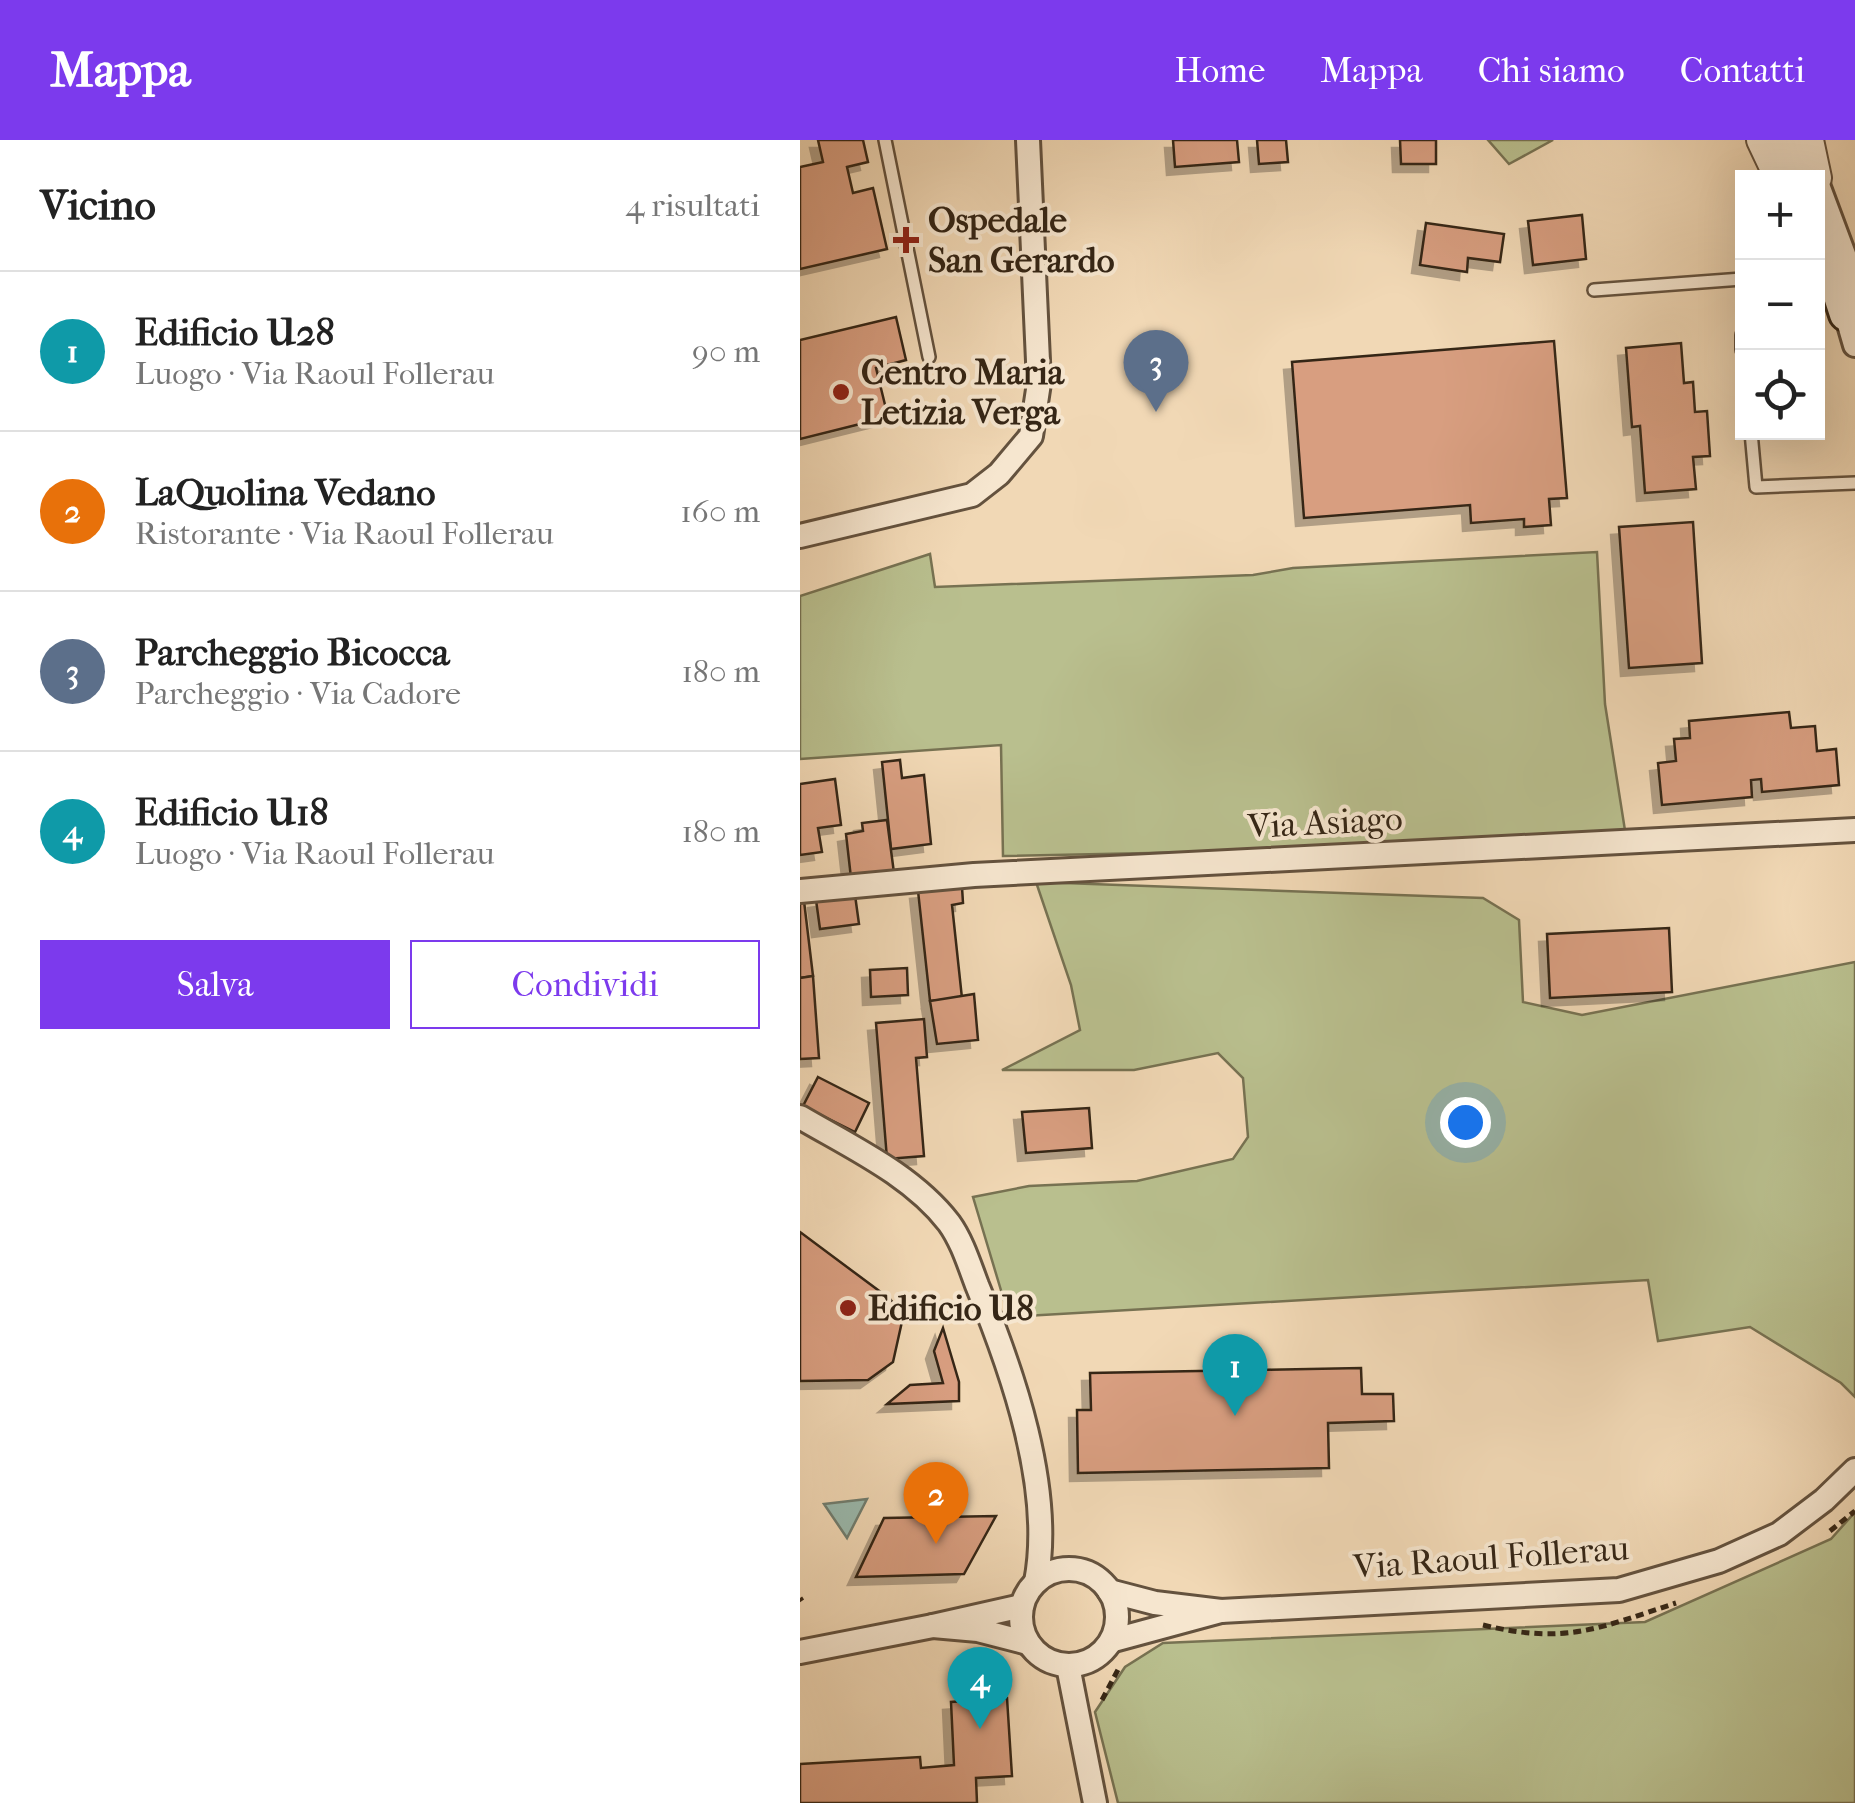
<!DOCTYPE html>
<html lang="it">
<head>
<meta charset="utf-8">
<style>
	body { margin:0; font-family:"IM FELL French Canon",serif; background:#f6f6f6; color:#222 }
	.controls { position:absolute; right:30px; top:30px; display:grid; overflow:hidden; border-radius:0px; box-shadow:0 10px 40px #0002 }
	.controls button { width:90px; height:90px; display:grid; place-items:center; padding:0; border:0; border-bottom:2px solid #e0e0e0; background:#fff; color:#222; font:50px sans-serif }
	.you { position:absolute; left:665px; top:982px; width:35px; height:35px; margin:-25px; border:8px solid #fff; border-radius:50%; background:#1a73e8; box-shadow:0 0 0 15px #1a73e833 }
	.badge { display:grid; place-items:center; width:65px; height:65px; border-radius:50%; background:#7c3aed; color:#fff; font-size:32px; font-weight:700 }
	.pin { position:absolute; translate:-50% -82px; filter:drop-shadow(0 2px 5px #0008) }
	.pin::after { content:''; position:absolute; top:52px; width:35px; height:30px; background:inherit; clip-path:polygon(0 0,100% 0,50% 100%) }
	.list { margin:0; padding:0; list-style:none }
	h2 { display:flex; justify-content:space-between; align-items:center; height:130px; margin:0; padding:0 40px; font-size:42px }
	h2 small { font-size:32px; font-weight:400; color:#767676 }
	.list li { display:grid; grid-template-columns:65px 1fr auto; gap:30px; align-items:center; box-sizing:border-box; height:160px; padding:0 40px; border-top:2px solid #e0e0e0 }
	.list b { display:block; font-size:38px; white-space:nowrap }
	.list p { margin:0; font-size:32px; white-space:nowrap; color:#767676 }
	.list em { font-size:32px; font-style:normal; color:#767676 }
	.actions { display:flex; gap:20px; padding:30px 40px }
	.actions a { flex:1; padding:22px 0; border:2px solid #7c3aed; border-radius:0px; text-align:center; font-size:35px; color:#7c3aed }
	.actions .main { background:#7c3aed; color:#fff }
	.icon { flex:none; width:55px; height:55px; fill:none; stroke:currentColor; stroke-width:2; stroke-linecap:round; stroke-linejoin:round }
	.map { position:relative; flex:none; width:1055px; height:1663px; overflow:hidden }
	header { display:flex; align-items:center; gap:60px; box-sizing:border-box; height:140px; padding:0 50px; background:#7c3aed; color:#fff }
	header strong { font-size:48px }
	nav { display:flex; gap:55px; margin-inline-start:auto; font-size:35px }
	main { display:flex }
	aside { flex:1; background:#fff }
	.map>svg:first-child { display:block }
</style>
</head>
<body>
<header>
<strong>Mappa</strong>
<nav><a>Home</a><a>Mappa</a><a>Chi siamo</a><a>Contatti</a></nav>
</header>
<main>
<aside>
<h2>Vicino<small>4 risultati</small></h2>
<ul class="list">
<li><span class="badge" style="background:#0f9aa8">1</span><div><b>Edificio U28</b><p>Luogo · Via Raoul Follerau</p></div><em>90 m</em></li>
<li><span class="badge" style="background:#e8710a">2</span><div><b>LaQuolina Vedano</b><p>Ristorante · Via Raoul Follerau</p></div><em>160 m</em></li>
<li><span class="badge" style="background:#5c6f8a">3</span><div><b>Parcheggio Bicocca</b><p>Parcheggio · Via Cadore</p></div><em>180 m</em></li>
<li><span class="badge" style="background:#0f9aa8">4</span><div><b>Edificio U18</b><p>Luogo · Via Raoul Follerau</p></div><em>180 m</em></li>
</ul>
<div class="actions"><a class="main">Salva</a><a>Condividi</a></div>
</aside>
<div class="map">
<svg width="1055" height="1663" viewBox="0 0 1055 1663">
	<defs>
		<filter id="shadow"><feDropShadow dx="-8" dy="8" stdDeviation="0" flood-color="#0004"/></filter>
	</defs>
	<rect width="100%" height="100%" fill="#f1d8b5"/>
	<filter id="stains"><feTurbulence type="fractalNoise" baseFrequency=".002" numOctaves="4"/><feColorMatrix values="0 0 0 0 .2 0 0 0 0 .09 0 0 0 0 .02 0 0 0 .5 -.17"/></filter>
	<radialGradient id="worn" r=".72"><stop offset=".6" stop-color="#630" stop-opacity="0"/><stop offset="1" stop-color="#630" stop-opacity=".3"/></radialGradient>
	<g fill="#b9bf8e" stroke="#777252" stroke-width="2.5">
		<path d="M 688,0 L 753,0 L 709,24 Z"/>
		<path d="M 797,412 L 805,564 L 827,703 L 203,716 L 201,605 L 0,619 L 0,456 L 130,414 L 135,447 L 453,435 L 493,428 Z"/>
		<path d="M 236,742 L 683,758 L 719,780 L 723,862 L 782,875 L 1055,822 L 1055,1257 L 1041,1243 L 950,1187 L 858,1201 L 848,1140 L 209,1177 L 173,1057 L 229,1046 L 337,1041 L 433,1019 L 448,997 L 443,938 L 418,913 L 334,930 L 202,930 L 280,890 L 271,845 Z"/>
		<path d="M 1055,1372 L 1055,1663 L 318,1663 L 295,1572 L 325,1527 L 363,1503 L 845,1482 L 1031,1399 Z"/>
	</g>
	<path fill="#9bbaae" stroke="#727f71" stroke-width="2.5" d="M 67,1359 L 47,1398 L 24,1364 Z"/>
	<g fill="#d89e80" stroke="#352616" stroke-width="2.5" filter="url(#shadow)">
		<path d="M 18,0 L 63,0 L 68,22 L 47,27 L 53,53 L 73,48 L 87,109 L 0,129 L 0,27 L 23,22 Z"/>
		<path d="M 373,0 L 437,0 L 439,22 L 375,27 Z"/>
		<path d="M 457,0 L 486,0 L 488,22 L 459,24 Z"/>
		<path d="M 600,0 L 636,0 L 636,24 L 601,24 Z"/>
		<path d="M 782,75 L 786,119 L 733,125 L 728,81 Z"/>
		<path d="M 626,83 L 704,94 L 700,122 L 668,118 L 667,132 L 620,125 Z"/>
		<path d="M 96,177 L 106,220 L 76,228 L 88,277 L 0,299 L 0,200 Z"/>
		<path d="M 754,201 L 767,358 L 749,359 L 751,385 L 724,387 L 724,379 L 671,383 L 670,365 L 504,378 L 492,222 Z"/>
		<path d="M 881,203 L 884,243 L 893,242 L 895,272 L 907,271 L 910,316 L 893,317 L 896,349 L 845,353 L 840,286 L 832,287 L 826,208 Z"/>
		<path d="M 893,382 L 902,523 L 829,528 L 819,387 Z"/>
		<path d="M 989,572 L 991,588 L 1015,586 L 1017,611 L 1036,609 L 1039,645 L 962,652 L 961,639 L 951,640 L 952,657 L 862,665 L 858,623 L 876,621 L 874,599 L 890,598 L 889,581 Z"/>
		<path d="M 100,620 L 102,638 L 124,635 L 131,704 L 91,709 L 82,622 Z"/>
		<path d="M 35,639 L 41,685 L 18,688 L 22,712 L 0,715 L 0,644 Z"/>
		<path d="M 87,680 L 94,733 L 51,738 L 46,694 L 63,691 L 62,683 Z"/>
		<path d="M 162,747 L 163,763 L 152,765 L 162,858 L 130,861 L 118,751 Z"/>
		<path d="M 55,755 L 59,784 L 20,789 L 16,760 Z"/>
		<path d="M 4,761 L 13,836 L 0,838 L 0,762 Z"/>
		<path d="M 869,788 L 872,852 L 750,858 L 747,794 Z"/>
		<path d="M 107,828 L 108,855 L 71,857 L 70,830 Z"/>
		<path d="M 13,836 L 19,918 L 0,919 L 0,838 Z"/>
		<path d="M 174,854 L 178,900 L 137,904 L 130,861 Z"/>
		<path d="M 124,879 L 127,917 L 116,918 L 124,1016 L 87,1019 L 76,883 Z"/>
		<path d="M 18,937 L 69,963 L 55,992 L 3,966 Z"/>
		<path d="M 289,968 L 292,1008 L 226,1013 L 222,972 Z"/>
		<path d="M 0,1092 L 90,1159 L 103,1177 L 93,1222 L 68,1240 L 0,1241 Z"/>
		<path d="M 143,1188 L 159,1242 L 159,1261 L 87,1264 L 110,1245 L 143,1243 L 134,1211 Z"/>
		<path d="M 561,1228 L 562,1254 L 593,1254 L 594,1281 L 528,1283 L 529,1328 L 278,1333 L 277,1270 L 291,1270 L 290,1233 Z"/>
		<path d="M 196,1376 L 164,1434 L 56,1437 L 84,1378 Z"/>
		<path d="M 207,1558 L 212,1636 L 176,1638 L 177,1663 L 0,1663 L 0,1624 L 120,1617 L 121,1628 L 154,1625 L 151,1562 Z"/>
	</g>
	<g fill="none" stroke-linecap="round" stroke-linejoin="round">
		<defs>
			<g id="service">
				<path d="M 85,0 L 129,217"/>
				<path d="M 794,150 L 942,139"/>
				<path d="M 942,195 L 942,210"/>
				<path d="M 951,292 L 956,347 L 1055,343"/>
			</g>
			<g id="minor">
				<path d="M 1018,45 L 1055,144"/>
				<path d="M 1046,174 L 1055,205"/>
				<path d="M 0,396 L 172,355 L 199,334 L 231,296 L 239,243 L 228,0"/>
				<path d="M 0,751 L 174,735 L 1055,690"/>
				<path d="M 0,977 C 51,1007 112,1035 149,1083 C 162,1101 169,1124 177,1145 C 212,1230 254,1349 236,1442"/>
				<circle cx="269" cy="1477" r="48"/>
				<path d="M 309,1451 L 355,1463 L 421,1471 L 314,1500"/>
				<path d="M 222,1466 L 133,1486 L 178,1490 L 228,1503"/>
				<path d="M 421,1471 L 819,1450 L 919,1421 L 979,1394 L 1024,1360 L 1055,1330"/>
				<path d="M 0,1512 L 133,1486"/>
				<path d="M 268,1526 L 295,1663"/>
			</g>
			<g id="tertiary">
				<path d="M 961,0 L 979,38"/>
				<path d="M 1009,0 L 1017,38"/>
			</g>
			<g id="secondary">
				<path d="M 982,0 L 998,38"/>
				<path d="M 1018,88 L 1046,174"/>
			</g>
		</defs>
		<use href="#service" stroke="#64523e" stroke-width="16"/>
		<use href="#minor" stroke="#64523e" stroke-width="28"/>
		<use href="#tertiary" stroke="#64523e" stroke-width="32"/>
		<use href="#secondary" stroke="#352616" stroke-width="38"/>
		<g stroke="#352616" stroke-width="5" stroke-dasharray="8 5" stroke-linecap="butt">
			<path d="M 1030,1391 L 1055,1371"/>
			<path d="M 0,1458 L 2,1461"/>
			<path d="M 683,1485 C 766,1505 799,1488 876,1463"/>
			<path d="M 302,1560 L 320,1526"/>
		</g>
		<use href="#service" stroke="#f6e6cf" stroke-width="11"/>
		<use href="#minor" stroke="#f6e6cf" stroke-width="22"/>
		<use href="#tertiary" stroke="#f6e6cf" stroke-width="28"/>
		<use href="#secondary" stroke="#f6e6cf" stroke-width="32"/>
	</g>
	<g fill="#8f2418" stroke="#f6e6cf" stroke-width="4">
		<path d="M101 85h10v10h10v10h-10v10h-10v-10h-10v-10h10z"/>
		<circle cx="41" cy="252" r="10"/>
		<circle cx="48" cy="1168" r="10"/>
	</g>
	<g text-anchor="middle" stroke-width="8" stroke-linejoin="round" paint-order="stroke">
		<g font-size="35" font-weight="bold" fill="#352616" stroke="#f6e6cf" text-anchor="start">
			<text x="128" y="92">Ospedale<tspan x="128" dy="40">San Gerardo</tspan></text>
			<text x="61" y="244">Centro Maria<tspan x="61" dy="40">Letizia Verga</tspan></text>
			<text x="68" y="1180">Edificio U8</text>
		</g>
		<g font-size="35" fill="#352616" stroke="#f6e6cf">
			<text transform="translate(525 682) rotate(-3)" y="12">Via Asiago</text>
			<text transform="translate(691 1417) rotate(-4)" y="12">Via Raoul Follerau</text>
		</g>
	</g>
	<rect width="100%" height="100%" filter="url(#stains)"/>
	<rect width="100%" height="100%" fill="url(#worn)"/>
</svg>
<div class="controls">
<button>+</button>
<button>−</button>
<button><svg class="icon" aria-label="locate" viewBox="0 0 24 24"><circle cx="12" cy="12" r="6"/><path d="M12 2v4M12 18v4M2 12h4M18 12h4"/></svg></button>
</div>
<div class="you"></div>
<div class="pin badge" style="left:435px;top:1276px;background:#0f9aa8">1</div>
<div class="pin badge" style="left:136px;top:1404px;background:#e8710a">2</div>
<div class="pin badge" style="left:356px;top:272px;background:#5c6f8a">3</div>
<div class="pin badge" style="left:180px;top:1589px;background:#0f9aa8">4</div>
</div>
</main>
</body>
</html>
